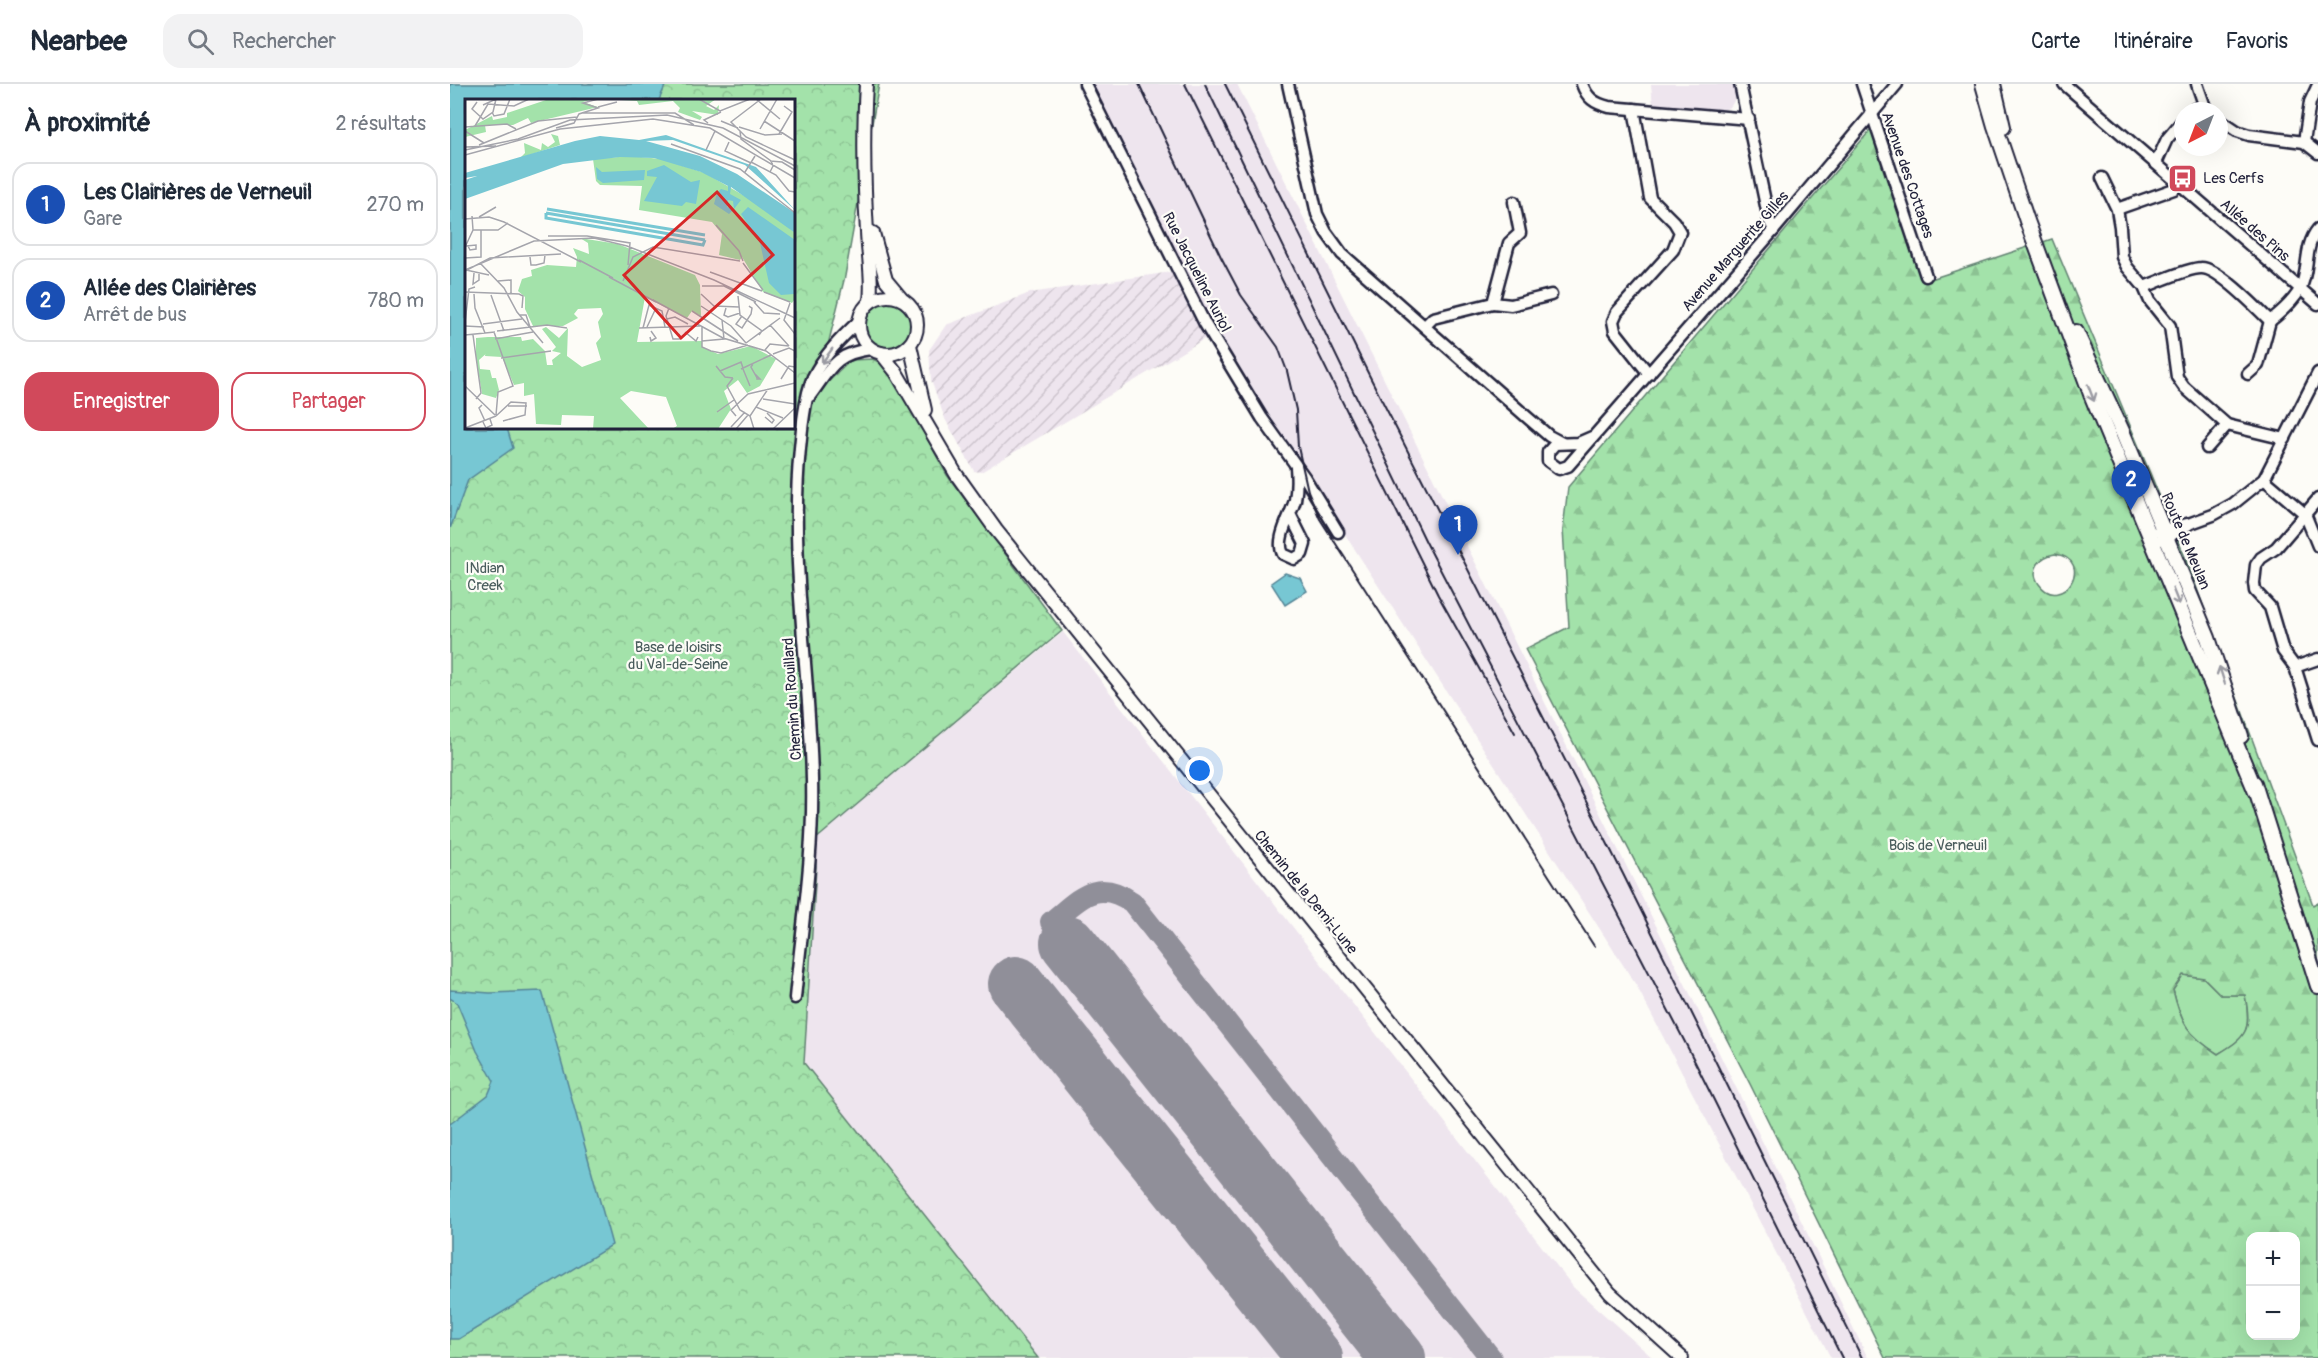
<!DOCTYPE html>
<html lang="fr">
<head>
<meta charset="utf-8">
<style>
	body { margin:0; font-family:Pangolin,sans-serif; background:#f2f2f3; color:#1f2937 }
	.controls { position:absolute; right:18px; bottom:18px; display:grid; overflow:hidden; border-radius:12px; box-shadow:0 6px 24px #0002 }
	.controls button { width:54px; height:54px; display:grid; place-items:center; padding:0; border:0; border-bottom:2px solid #e0e1e3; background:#fff; color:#1f2937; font:30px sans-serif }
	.compass { position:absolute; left:1724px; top:18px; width:54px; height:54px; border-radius:50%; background:#fff; box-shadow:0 6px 24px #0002; rotate:222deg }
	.you { position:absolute; left:750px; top:687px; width:21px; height:21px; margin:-15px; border:4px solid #fff; border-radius:50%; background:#1a73e8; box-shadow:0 0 0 9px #1a73e833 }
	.badge { display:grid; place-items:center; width:39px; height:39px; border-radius:50%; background:#d1495b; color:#fff; font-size:20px; font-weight:700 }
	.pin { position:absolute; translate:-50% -50px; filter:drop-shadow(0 2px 3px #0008) }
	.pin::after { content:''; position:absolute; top:32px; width:21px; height:18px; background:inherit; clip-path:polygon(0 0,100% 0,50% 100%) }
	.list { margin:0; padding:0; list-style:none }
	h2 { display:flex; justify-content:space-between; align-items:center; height:78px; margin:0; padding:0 24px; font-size:26px }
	h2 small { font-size:20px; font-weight:400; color:#747a83 }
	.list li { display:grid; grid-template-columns:39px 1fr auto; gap:18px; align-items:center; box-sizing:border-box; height:84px; margin:0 12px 12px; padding:0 12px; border:2px solid #e0e1e3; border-radius:18px }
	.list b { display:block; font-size:22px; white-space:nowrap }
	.list p { margin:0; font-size:20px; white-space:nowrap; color:#747a83 }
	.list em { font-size:20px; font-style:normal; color:#747a83 }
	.actions { display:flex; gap:12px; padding:18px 24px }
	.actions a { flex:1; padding:14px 0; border:2px solid #d1495b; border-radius:18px; text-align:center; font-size:21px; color:#d1495b }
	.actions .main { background:#d1495b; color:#fff }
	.icon { flex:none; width:33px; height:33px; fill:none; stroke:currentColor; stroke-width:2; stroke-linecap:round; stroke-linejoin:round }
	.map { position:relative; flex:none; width:1868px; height:1274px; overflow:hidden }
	header { display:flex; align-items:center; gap:36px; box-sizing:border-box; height:84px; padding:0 30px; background:#fff; border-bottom:2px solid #e0e1e3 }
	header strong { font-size:28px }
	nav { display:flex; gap:33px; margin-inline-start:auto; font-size:21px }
	.search { width:420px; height:54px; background:#f2f2f3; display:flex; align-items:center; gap:15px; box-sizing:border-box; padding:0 21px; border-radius:18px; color:#747a83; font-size:22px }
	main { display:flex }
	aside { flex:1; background:#fff }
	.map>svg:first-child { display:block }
</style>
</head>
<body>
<header>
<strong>Nearbee</strong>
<div class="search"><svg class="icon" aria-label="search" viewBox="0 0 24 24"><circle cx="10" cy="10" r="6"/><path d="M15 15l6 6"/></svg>Rechercher</div>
<nav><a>Carte</a><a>Itinéraire</a><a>Favoris</a></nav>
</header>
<main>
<aside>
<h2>À proximité<small>2 résultats</small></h2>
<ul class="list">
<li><span class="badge" style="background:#1a4fb4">1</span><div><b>Les Clairières de Verneuil</b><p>Gare</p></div><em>270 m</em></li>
<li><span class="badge" style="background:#1a4fb4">2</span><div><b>Allée des Clairières</b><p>Arrêt de bus</p></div><em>780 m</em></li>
</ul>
<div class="actions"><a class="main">Enregistrer</a><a>Partager</a></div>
</aside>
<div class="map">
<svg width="1868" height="1274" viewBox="0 0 1868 1274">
	<defs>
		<pattern id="industrial-furrows" width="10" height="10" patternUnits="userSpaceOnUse" patternTransform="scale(1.5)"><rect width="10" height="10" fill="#eee5ee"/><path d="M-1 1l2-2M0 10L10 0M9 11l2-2" fill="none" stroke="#ccc4cd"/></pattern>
		<pattern id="forest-firs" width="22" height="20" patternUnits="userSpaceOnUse" patternTransform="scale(1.5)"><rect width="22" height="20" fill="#a3e2aa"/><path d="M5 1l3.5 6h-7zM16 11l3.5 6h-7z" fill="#8cc293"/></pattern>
		<pattern id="park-crowns" width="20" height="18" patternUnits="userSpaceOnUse" patternTransform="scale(1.5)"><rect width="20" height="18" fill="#a3e2aa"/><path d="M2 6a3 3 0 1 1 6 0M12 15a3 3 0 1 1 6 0" fill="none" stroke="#8cc293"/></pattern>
	</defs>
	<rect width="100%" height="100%" fill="#fdfcf7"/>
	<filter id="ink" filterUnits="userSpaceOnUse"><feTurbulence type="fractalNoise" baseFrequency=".0167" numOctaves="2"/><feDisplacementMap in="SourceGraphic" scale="12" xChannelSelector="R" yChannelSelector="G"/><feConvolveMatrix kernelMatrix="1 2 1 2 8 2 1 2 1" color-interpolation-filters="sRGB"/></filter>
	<g filter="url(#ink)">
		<g fill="#eee5ee">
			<path d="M 641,0 L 787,0 L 1254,938 L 1418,1274 L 1381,1274 L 1186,901 L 760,241 Z"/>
			<path d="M 1201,0 L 1286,0 L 1287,2 L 1285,15 L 1281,22 L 1271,28 L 1203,22 Z"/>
			<path d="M 613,548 L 1124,1204 L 1203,1274 L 588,1274 L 354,979 L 368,754 Z"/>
		</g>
		<path fill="url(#industrial-furrows)" d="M 721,188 L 756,254 L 531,388 L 524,387 L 495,335 L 481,296 L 479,266 L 496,241 L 580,209 Z"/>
		<g fill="#a3e2aa" stroke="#628272" stroke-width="1.5">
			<circle cx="438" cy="241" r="25"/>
			<path d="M 1733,891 L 1754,894 L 1771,911 L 1795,911 C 1802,946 1797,953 1768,970 C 1738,951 1731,940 1723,906 Z"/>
		</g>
		<path fill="url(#forest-firs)" stroke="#628272" stroke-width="1.5" fill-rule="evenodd" d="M 1423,43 L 1475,197 L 1602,155 L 1738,480 L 1863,821 L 1868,818 L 1868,1274 L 1435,1274 L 1300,1000 L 1075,565 L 1119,543 L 1113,445 L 1118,403 ZM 1605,470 C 1647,476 1611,531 1589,500 C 1579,486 1590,472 1605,470 ZM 1733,891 L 1754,894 L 1771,911 L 1795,911 C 1802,946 1797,953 1768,970 C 1738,951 1731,940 1723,906 ZM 1800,1152 L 1846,1152 L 1846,1252 L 1800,1252 Z"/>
		<path fill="url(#park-crowns)" stroke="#628272" stroke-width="1.5" fill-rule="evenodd" d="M 0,0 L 429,0 L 395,192 L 373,281 L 372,304 L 401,276 L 423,275 L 438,283 L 497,391 L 612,547 L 365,756 L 366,783 L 354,979 L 588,1274 L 0,1274 ZM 16,16 L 344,16 L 344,344 L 16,344 Z"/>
		<g fill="#77c7d3" stroke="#558596" stroke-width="1.5">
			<path d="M 0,0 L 216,0 L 209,16 L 16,16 L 16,344 L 57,344 L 63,364 L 18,396 L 0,445 Z"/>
			<path d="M 835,489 L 850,494 L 857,507 L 835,521 L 821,499 Z"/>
			<path d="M 0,906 L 40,909 L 92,907 L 162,1161 L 9,1255 L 0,1255 L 0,1040 L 38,1011 L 44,997 L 27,967 L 7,919 L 0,914 Z"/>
		</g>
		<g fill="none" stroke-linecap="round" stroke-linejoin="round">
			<path stroke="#908f99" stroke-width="22" d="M 618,859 L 601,838 C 630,815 646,793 682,818 L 1041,1274"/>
			<g stroke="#908f99" stroke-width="56">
				<path d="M 618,859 L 948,1274"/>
				<path d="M 566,900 L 865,1274"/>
			</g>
			<defs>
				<g id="minor">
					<path d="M 635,0 L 755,240 L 812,334 L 855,394 L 888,448"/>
					<path d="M 838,0 L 867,130 L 876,148 L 892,170 L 1078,334 L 1099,352 L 1112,359"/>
					<path d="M 1132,0 C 1137,14 1144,19 1159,23 L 1299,35"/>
					<path d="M 1290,0 L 1319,136 L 1324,146"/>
					<path d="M 1412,0 L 1476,192"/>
					<path d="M 1614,0 L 1868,220"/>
					<path d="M 1747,0 L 1756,26"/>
					<path d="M 1184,25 L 1200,114 L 1224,138 L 1230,148 L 1223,166 L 1167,228 L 1163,237 L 1165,247 L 1199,290"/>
					<path d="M 1743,27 L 1745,25 L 1758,27"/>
					<path d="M 1769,35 L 1787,47 L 1799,51 L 1854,58 L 1868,69"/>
					<path d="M 1854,58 L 1860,18 L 1868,1"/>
					<path d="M 1706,79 L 1717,55 L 1733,36"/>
					<path d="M 1652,94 L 1667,125 L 1670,143 L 1672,173 L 1677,183 L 1694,203 L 1700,217 L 1720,242 L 1727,293 L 1734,303 L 1777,341 L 1835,355"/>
					<path d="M 1667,125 L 1724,105 L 1729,100"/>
					<path d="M 1694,203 C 1708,198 1738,184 1751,184 C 1767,183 1808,225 1820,237 C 1830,229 1844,217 1850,205 C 1860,187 1853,163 1868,145"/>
					<path d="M 1043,219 L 1061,221 L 1101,211"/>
					<path d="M 975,242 L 983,234 L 1043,219 L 1059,159 L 1070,149 L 1064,118"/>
					<path d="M 1798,290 L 1808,281 L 1820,237"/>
					<path d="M 360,312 C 380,285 385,269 421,265"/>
					<path d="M 1144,352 L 1128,359 L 1105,360 L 1098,368 L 1098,377 L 1109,385 L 1118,382 L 1324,146 L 1447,0"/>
					<path d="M 1757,364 L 1777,341"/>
					<path d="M 1814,395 L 1855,430 L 1868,462"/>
					<path d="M 1868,415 L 1826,464 L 1811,474 L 1806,481 L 1804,499 L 1805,507 L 1820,523 L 1833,567 L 1845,583 L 1868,656"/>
					<path d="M 840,430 L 855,460 L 852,470 L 844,475 L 833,470 C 825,455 841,432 845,416 C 847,405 847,394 846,383"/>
					<path d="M 1708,447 L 1741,439 L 1763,431 L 1783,420 L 1814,395 L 1868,289"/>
					<path d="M 1703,459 L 1720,452 L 1738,441"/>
					<path d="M 1845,583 L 1868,575"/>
					<path d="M 345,914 C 352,842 364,769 362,696 C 360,586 339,475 350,364 C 352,343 355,312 363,293 C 374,271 391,254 409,237"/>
				</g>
				<g id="tertiary">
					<path d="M 416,0 C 413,50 414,99 417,148 C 418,172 423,194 420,217"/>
					<path d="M 423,149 L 436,196 L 451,214"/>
					<circle cx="438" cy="241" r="29"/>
					<path d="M 460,261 L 475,326"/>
					<path d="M 431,269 L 446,288 L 506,390 L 546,446 L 1160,1209 L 1232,1274"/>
				</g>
				<g id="secondary">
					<path d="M 1533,0 L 1545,42 L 1577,137 L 1641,310 L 1806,708"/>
					<path d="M 1543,0 L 1553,43"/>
					<path d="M 1626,248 L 1672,347 L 1758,554 L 1791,652"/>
					<path d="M 1804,699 L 1868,902"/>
				</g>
			</defs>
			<use href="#minor" stroke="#22223b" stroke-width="15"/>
			<use href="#tertiary" stroke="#22223b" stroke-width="16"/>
			<use href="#secondary" stroke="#22223b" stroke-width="18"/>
			<use href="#minor" stroke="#fdfcf7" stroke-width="10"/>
			<use href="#tertiary" stroke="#fdfcf7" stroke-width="12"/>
			<use href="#secondary" stroke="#fdfcf7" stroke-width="14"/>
			<g stroke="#22223b" stroke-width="2">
				<path d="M 689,0 L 771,173 L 791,211 L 828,263 L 837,287 L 846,326 L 848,363 L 858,407 L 870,435 L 1144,862"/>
				<path d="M 735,0 L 988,511 L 1065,649"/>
				<path d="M 755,0 L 976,458 L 1239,966 L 1392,1274"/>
				<path d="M 775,0 L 918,289 L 1173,790 L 1412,1274"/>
			</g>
		</g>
		<defs><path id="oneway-shaft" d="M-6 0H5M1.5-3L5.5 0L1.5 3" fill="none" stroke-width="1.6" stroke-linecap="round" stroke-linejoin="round" transform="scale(1.5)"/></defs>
		<g stroke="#9a9aa2">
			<use href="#oneway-shaft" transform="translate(377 272) rotate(126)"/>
			<use href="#oneway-shaft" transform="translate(1641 309) rotate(69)"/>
			<use href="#oneway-shaft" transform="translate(1726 513) rotate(68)"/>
			<use href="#oneway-shaft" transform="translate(1772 591) rotate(-108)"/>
		</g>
	</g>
	<defs>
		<symbol id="bus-square" viewBox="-11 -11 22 22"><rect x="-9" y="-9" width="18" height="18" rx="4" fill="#d1495b" stroke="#fdfcf7"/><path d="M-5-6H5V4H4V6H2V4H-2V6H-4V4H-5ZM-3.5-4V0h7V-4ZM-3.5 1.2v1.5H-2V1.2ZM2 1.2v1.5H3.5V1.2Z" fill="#fff"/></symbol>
	</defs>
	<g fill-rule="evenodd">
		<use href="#bus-square" x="1716" y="78" width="33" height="33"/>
	</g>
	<g text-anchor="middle" stroke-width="4.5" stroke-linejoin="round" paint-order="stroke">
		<g font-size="15" fill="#22223b" stroke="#fdfcf7">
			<text transform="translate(1458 91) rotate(71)" y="5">Avenue des Cottages</text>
			<text transform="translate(1805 146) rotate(41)" y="5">Allée des Pins</text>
			<text transform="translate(1285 167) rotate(-49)" y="5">Avenue Marguerite Gilles</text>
			<text transform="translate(747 188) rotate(63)" y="5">Rue Jacqueline Auriol</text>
			<text transform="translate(1736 457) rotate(67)" y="5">Route de Meulan</text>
			<text transform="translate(342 615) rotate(-94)" y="5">Chemin du Rouillard</text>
			<text transform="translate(856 808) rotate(51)" y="5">Chemin de la Demi-Lune</text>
		</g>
		<g font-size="15" fill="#22223b" stroke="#fdfcf7" text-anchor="start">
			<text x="1753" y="99">Les Cerfs</text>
		</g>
		<g font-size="15" fill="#495c5c" stroke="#fdfcf7">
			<text x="35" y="489">INdian<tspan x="35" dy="17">Creek</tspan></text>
			<text x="228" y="568">Base de loisirs<tspan x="228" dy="17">du Val-de-Seine</tspan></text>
			<text x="1488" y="766">Bois de Verneuil</text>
		</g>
	</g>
	<g transform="translate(15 15)">
		<rect width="330" height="330" fill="#fdfcf7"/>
		<path d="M 84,0 L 129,0 L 118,3 L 133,8 L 66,24 L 63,19 L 48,26 L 20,26 L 21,33 L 0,38 L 0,31 L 27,17 L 28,21 L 42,18 L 42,14 ZM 251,0 L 241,7 L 249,11 L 254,6 L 253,16 L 227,12 L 237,18 L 235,21 L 213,13 L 215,9 L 208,2 L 174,6 L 172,2 L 156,1 ZM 86,35 L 93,37 L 95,46 L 55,59 L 60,54 L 59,44 L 76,51 L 77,44 L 83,48 L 90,43 ZM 115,139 L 153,145 L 230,176 L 235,186 L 236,217 L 227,212 L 222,219 L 180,198 L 172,243 L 237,242 L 237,248 L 253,255 L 286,247 L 311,260 L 295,287 L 282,294 L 273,281 L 259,292 L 266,310 L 253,330 L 207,330 L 212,327 L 201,298 L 166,292 L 155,299 L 184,330 L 128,330 L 129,317 L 97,316 L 96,326 L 71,325 L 69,295 L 59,297 L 59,284 L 49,286 L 37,258 L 20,257 L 23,238 L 56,238 L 57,242 L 68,240 L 80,252 L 82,266 L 88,266 L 87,261 L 96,254 L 87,252 L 91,248 L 77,230 L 81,228 L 94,239 L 103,229 L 102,257 L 117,268 L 136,261 L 131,244 L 136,238 L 133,223 L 138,215 L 136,209 L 113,210 L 109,215 L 113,219 L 98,227 L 68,227 L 60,210 L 60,198 L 53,192 L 57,180 L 67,177 L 66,171 L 82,166 L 111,168 L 112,158 L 108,149 L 124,155 L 123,144 Z" fill="#a3e2aa"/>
		<path d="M 166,57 L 196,60 L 240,74 L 302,110 L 330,134 L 330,200 L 327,204 L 298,193 L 277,158 L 275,161 L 254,156 L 257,135 L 247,123 L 174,111 L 177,87 L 135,86 L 131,82 L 128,60 ZM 23,238 L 23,253 L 14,261 L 15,270 L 25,271 L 27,279 L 31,279 L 34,291 L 31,299 L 17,295 L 11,259 L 11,239 Z" fill="#a3e2aa"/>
		<path d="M 201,36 L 291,68 L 330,111 L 280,66 L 208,41 L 181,42 L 235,57 L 272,75 L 330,114 L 330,134 L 266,88 L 265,95 L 276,101 L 269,110 L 268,102 L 263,101 L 262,108 L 269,110 L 264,115 L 249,105 L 252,94 L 256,90 L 263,92 L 263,87 L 236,73 L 189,59 L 155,58 L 98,65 L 0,100 L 0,81 L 12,77 L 0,79 L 0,74 L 110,42 L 135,37 L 174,41 ZM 199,66 L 226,83 L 235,81 L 231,105 L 221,103 L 217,107 L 179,102 L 192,78 L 182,77 L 182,72 ZM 131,68 L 137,73 L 180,71 L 179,81 L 138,84 L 132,80 ZM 283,108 L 330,141 L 329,195 L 316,196 L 304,184 L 295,144 L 276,115 Z" fill="#77c7d3"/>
		<path fill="none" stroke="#77c7d3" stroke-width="3" d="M 82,110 L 240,136M 81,114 L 81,119 L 238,146 L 240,141M 81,114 L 240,141"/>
		<path fill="none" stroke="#a5a5ac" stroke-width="1.5" d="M 234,0 L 255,12 L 285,0M 291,0 L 315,20M 296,0 L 266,23 L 281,38 L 330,61M 12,3 L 7,10 L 18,20 L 28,13 L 31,0 L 18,6M 133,8 L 152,3M 27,13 L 29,17 L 39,15 L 45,0M 117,14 L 210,14 L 229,26M 256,22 L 273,29M 299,22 L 330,42M 243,24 L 239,21 L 256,13M 10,27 L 23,5 L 49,7 L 64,0M 0,28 L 42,25 L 51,30M 274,28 L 300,36 L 317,35M 91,29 L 109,24 L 114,15 L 133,9 L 118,4 L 133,0M 295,30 L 312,0M 0,32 L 19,44M 275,32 L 276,40 L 306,62 L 308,67 L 305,73M 314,35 L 327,13 L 319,7M 264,43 L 260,52 L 286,64M 206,45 L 275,70 L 330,114M 14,46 L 73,22 L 112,18M 0,48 L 31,47M 0,51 L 53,40 L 105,21 L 202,16 L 258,29 L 330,67M 241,51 L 250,32M 0,56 L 95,30 L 188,20 L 245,29 L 330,79M 305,62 L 317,63 L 330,71M 286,63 L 311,76 L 324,92 L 330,93M 280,73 L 290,57M 14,118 L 31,108M 0,120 L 24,118 L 39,123 L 116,163M 251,126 L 274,152 L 278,162M 8,131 L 33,131 L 43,124M 83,137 L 122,137 L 165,144 L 163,166M 1,146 L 8,131 L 7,117M 1,147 L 11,146 L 11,150 L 5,151 L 3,147M 65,158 L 66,166 L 71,166 L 79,164 L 80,156M 0,159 L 16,158 L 16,131M 114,161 L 148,179M 15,164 L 39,189 L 52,213 L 78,244M 278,164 L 298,191M 0,171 L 69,142 L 129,139 L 162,147 L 249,181 L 330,219M 1,171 L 24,176M 0,172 L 25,159 L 96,155M 245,173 L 297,192M 9,174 L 8,185 L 14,181 L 14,175M 144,178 L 191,203M 33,182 L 46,181 L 46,195M 158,182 L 168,158 L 188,148 L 275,162M 237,187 L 259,187 L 291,203M 0,193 L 54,195 L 58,197 L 57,209M 299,193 L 325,203M 9,195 L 10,209 L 20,234M 236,195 L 249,207 L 274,208M 26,196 L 39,232M 273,197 L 275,216 L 297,232 L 294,236M 188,201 L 258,239 L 301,252 L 330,274M 289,203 L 299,214 L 315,215M 325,204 L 319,221 L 330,235M 236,207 L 266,227 L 281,244M 204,209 L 201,217 L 208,240 L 215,240 L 214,235M 261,209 L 259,216 L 263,218 L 275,214M 227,212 L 273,242M 54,216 L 61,216 L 65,228M 277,217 L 271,225 L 277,229 L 286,215 L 287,209 L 284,207 L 285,208 L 287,209M 202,220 L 210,218 L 223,225M 0,223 L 4,190 L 10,188M 18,225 L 57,220M 305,226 L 324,247M 0,227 L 19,228M 182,228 L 191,209M 237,228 L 237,248 L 246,252 L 256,254 L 283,246M 174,229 L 235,227M 178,229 L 184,206 L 197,212 L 200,228M 32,232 L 82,226 L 102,229M 29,233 L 48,287 L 33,293 L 31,316M 220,233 L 231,242 L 233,238M 0,236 L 30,233M 8,236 L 16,294 L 11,300M 185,238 L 186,242 L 191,239 L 186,232M 30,240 L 68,233M 237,242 L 259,240 L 257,221M 281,244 L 315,219M 300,251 L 305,245 L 324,247M 308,255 L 324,249 L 330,252M 36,259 L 86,252M 288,265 L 286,268 L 292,279 L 292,280 L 295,280 L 290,275M 253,269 L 251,267 L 260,278 L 268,279M 276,270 L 306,256M 278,270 L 285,287M 255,272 L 276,263 L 278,269M 268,279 L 262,287 L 275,311 L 285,317 L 289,330M 316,280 L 324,267 L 330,268M 0,287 L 30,316M 298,300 L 330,305M 17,306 L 14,309 L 20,322M 43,307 L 62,307M 291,308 L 318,319M 252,313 L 269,301M 31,317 L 46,303 L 61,304 L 60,316 L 38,322M 271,317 L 266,311 L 283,295 L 330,284M 285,317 L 303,290M 300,318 L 307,324 L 309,321 L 302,314M 18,323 L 21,329 L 27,326 L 25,320M 266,328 L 280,313M 0,329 L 31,317M 271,330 L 283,316M 308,330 L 330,309"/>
		<path fill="#d62828" fill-opacity="0.15" stroke="#d62828" stroke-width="3" d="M 252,93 L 308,156 L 216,239 L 159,176 Z"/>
		<rect width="330" height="330" fill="none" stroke="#22223b" stroke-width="3"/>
	</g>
</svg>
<div class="controls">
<button>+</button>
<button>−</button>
</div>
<svg class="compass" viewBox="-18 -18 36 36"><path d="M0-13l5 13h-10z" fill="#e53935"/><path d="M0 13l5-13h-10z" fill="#747a83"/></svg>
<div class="you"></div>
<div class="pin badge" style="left:1008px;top:471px;background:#1a4fb4">1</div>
<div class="pin badge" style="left:1681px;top:426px;background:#1a4fb4">2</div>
</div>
</main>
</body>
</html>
